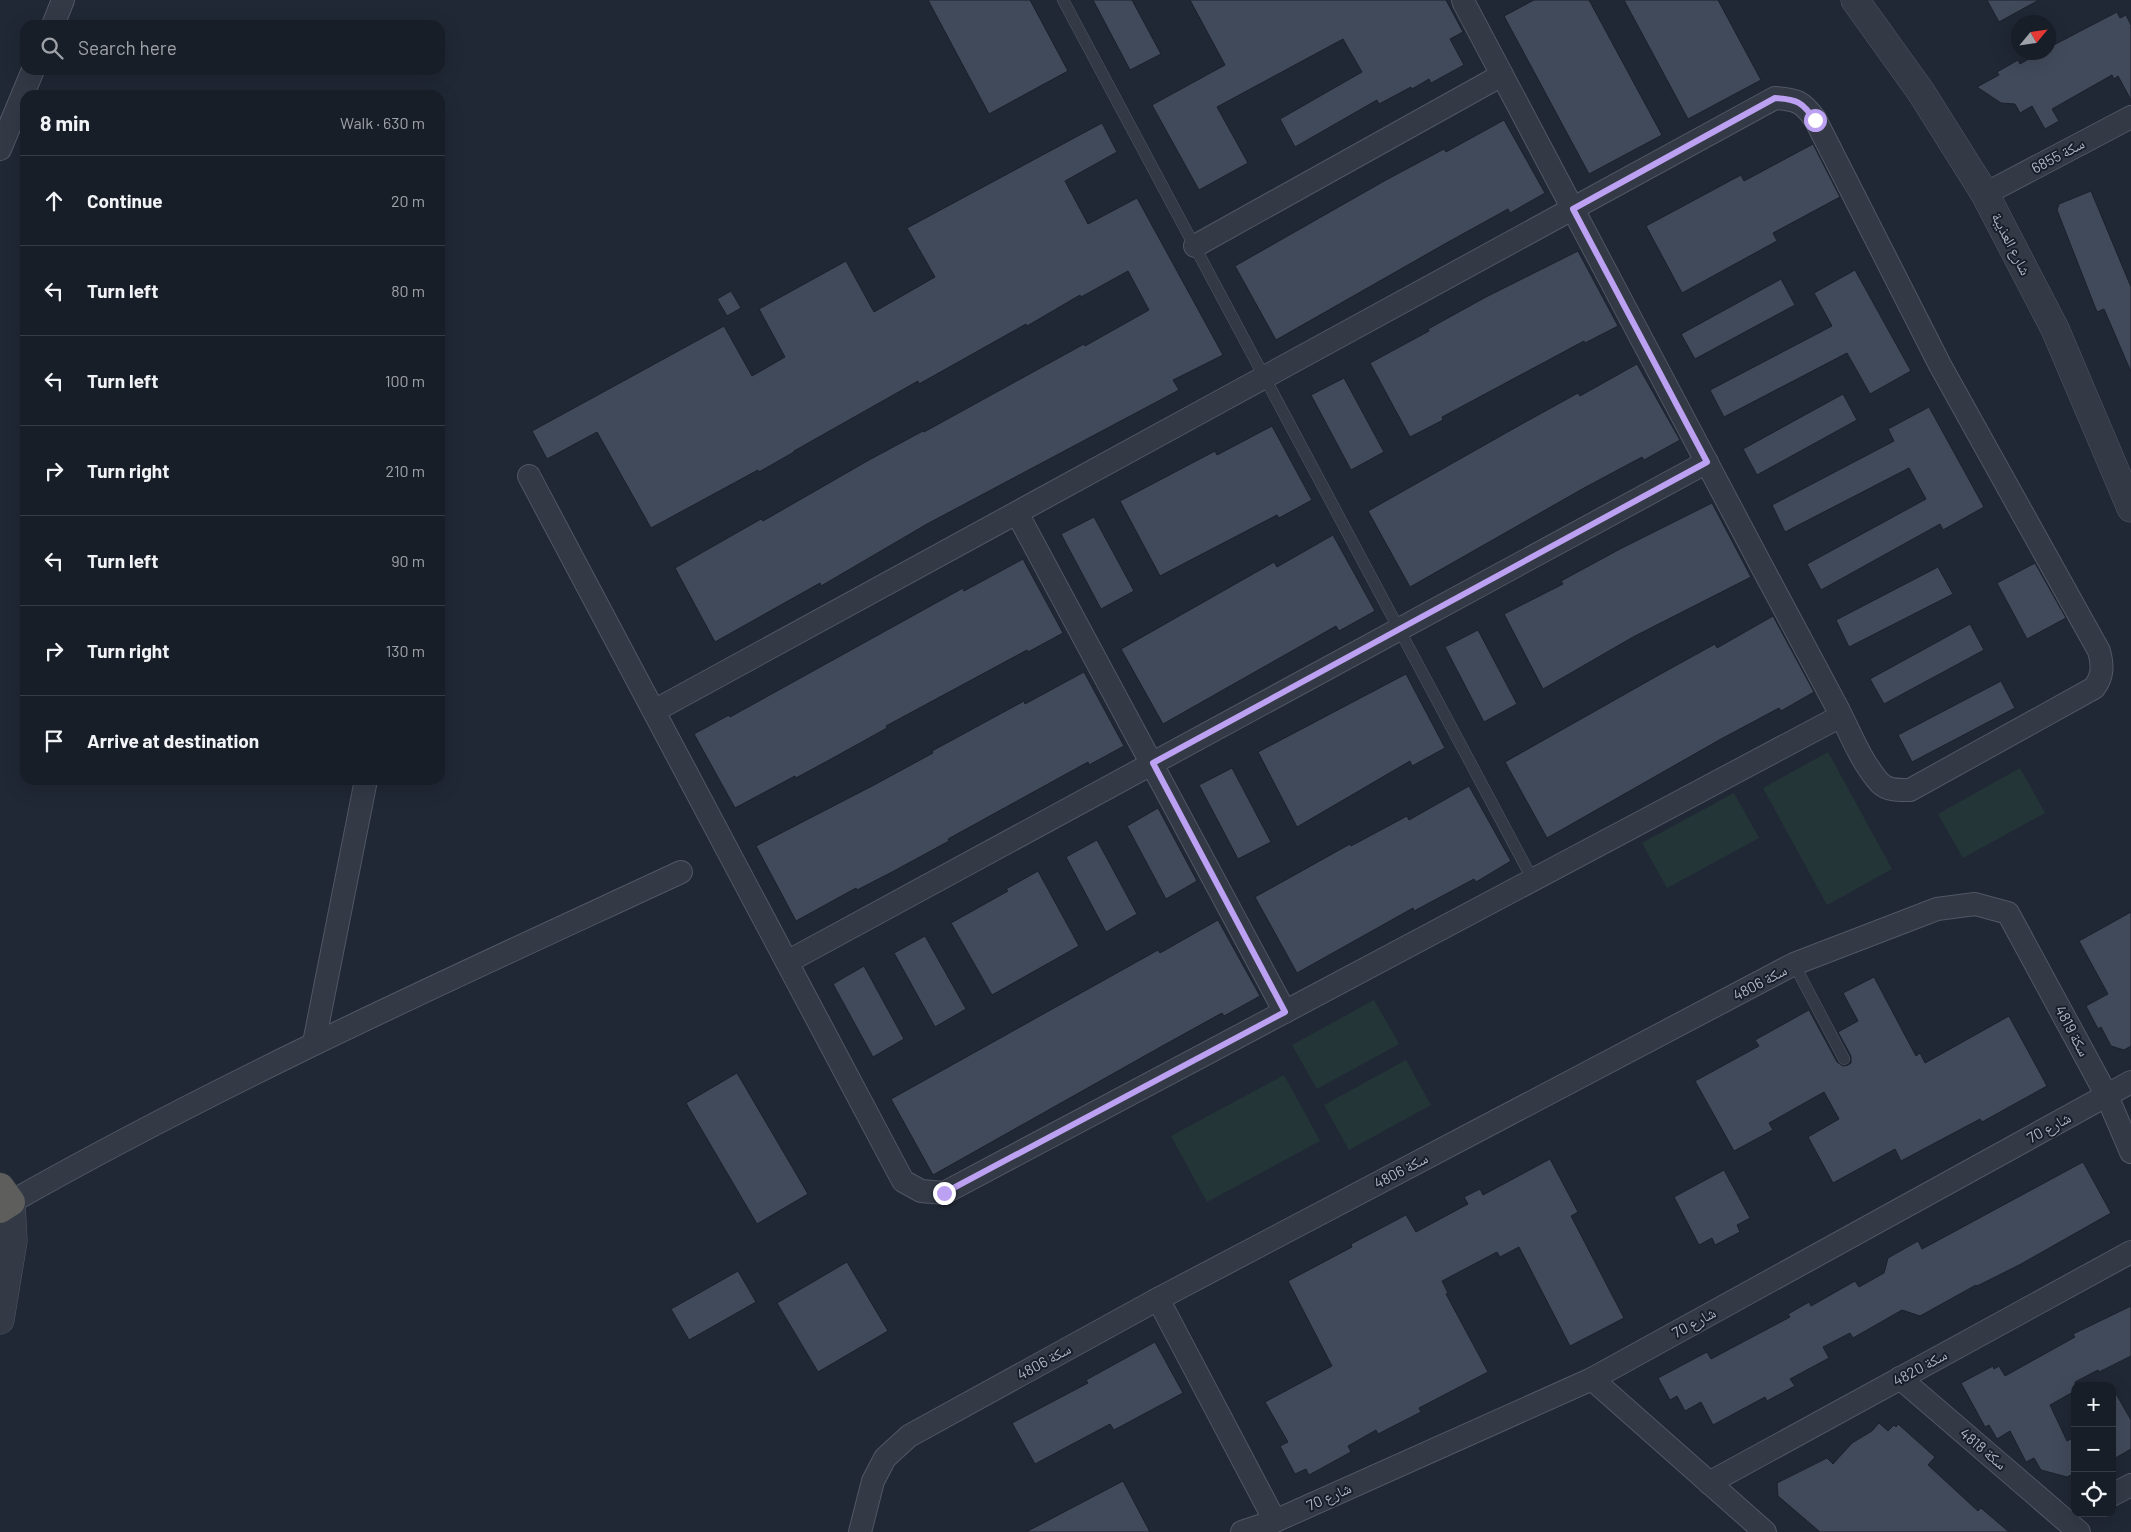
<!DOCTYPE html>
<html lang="en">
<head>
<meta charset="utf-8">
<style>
	body { margin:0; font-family:Barlow,"Noto Naskh Arabic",sans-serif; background:#212730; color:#f1f3f6 }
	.controls { position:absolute; right:15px; bottom:15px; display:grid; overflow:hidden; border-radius:10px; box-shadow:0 5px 20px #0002 }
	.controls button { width:45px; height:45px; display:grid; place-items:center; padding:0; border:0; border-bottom:1px solid #363c45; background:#181e28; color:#f1f3f6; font:25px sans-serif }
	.compass { position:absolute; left:2011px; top:15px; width:45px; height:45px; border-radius:50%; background:#181e28; box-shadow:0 5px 20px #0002; rotate:61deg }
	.stop { position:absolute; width:15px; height:15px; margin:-11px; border:4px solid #bca0f2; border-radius:50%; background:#fff }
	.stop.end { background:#bca0f2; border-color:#fff; box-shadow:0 1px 5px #0008 }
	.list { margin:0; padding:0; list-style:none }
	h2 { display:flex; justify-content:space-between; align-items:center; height:65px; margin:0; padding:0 20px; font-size:21px }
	h2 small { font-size:16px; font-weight:400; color:#9fa2a8 }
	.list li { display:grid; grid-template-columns:32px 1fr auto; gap:15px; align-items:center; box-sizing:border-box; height:90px; padding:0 20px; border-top:1px solid #363c45 }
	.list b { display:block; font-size:19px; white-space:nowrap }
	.list em { font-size:16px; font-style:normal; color:#9fa2a8 }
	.icon { flex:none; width:28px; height:28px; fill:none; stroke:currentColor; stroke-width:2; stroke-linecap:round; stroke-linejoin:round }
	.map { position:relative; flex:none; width:2131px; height:1532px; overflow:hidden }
	.search { position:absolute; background:#181e28; box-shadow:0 5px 20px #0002; left:20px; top:20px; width:425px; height:55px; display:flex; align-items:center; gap:12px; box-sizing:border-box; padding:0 18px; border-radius:15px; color:#9fa2a8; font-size:19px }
	.panel { position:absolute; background:#181e28; box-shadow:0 5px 20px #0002; left:20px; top:90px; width:425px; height:695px; border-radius:15px }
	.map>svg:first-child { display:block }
</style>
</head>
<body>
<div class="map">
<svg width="2131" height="1532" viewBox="0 0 2131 1532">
	<rect width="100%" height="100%" fill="#202835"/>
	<g fill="#233537">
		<path d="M 1828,752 L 1892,869 L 1827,905 L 1763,788 Z"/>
		<path d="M 2020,768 L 2045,813 L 1963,858 L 1938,814 Z"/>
		<path d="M 1734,793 L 1759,838 L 1667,888 L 1642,843 Z"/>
		<path d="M 1374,1000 L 1399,1044 L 1317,1089 L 1292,1045 Z"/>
		<path d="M 1406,1060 L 1431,1105 L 1349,1150 L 1324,1105 Z"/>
		<path d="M 1284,1075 L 1320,1141 L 1207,1202 L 1171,1136 Z"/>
	</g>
	<g fill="#414a5a" stroke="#1b212c">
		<path d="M 928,0 L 1030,0 L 1068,71 L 989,114 Z"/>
		<path d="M 1093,0 L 1132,0 L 1161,54 L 1130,70 Z"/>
		<path d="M 1190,0 L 1446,0 L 1463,32 L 1450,39 L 1464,65 L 1431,83 L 1429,79 L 1412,89 L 1411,87 L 1379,104 L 1377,100 L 1295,147 L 1280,119 L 1362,72 L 1343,39 L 1217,107 L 1248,163 L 1199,190 L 1152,105 L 1225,65 Z"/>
		<path d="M 1534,0 L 1589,0 L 1662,135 L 1589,174 L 1504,16 Z"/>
		<path d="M 1624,0 L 1718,0 L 1761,80 L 1688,119 Z"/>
		<path d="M 1987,0 L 2039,0 L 1999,22 Z"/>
		<path d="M 2117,12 L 2120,18 L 2126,15 L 2131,25 L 2131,100 L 2118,76 L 2114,79 L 2112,75 L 2052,109 L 2059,121 L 2045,129 L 2032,106 L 2020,113 L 2015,104 L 2001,103 L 1977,87 L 1999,75 L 1997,72 L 2018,60 L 2020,64 L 2041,52 L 2048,52 L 2048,48 Z"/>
		<path d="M 1504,120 L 1545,193 L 1510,213 L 1508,209 L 1450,241 L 1276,340 L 1235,266 L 1386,180 L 1444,149 L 1446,152 Z"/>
		<path d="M 1102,123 L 1117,152 L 1065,181 L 1088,224 L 1137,198 L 1223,355 L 1173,380 L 1179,390 L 927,524 L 821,586 L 820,583 L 715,642 L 675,568 L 761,519 L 763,521 L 869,460 L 923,431 L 924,432 L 1084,344 L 1085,346 L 1149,310 L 1128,271 L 1081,297 L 1080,295 L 1027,326 L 1026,324 L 919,384 L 918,381 L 794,451 L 794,452 L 759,472 L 758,470 L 651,528 L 597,432 L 547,459 L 532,431 L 724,326 L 752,376 L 785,357 L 759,309 L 846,261 L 874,312 L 935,277 L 907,228 Z"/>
		<path d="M 1813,144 L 1840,197 L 1773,233 L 1777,241 L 1682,293 L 1646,226 L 1741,175 L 1744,181 Z"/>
		<path d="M 2091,191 L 2131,287 L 2131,372 L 2104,309 L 2097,312 L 2057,210 L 2059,204 Z"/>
		<path d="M 1578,251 L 1618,326 L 1585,343 L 1584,341 L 1500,386 L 1442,417 L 1443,420 L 1410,437 L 1370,363 L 1429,331 L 1428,329 L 1486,297 Z"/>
		<path d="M 1855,270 L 1911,371 L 1870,394 L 1847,353 L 1724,417 L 1710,390 L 1832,326 L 1814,293 Z"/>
		<path d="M 1781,279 L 1795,305 L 1695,359 L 1681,334 Z"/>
		<path d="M 731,291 L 741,308 L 727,316 L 717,299 Z"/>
		<path d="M 1637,364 L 1680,440 L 1644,460 L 1642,457 L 1584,488 L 1410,587 L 1368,511 L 1520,425 L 1578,393 L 1580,396 Z"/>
		<path d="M 1344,378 L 1384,452 L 1351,470 L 1311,395 Z"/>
		<path d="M 1843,394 L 1857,420 L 1757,475 L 1743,449 Z"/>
		<path d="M 1929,407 L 1984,507 L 1943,530 L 1940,524 L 1821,590 L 1807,564 L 1926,499 L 1909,468 L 1785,532 L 1772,505 L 1894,441 L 1888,429 Z"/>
		<path d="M 1272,426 L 1312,500 L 1279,518 L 1277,515 L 1160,576 L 1120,501 L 1215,451 L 1217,455 Z"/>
		<path d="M 1712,503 L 1751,577 L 1633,637 L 1543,689 L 1504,614 L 1563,584 L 1561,581 L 1620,549 Z"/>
		<path d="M 1094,517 L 1134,591 L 1101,609 L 1061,534 Z"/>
		<path d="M 1333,535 L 1375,611 L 1339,631 L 1336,626 L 1163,724 L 1121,649 L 1274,562 L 1277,567 Z"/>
		<path d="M 1023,559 L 1063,633 L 1028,652 L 1027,650 L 886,726 L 887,728 L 831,759 L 796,778 L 795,776 L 735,808 L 694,734 L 729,715 L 730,717 L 963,588 L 964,591 Z"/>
		<path d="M 2035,563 L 2066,618 L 2027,639 L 1997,583 Z"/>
		<path d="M 1938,567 L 1953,594 L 1849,647 L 1836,620 Z"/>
		<path d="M 1773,616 L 1814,692 L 1781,711 L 1779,708 L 1721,739 L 1547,838 L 1505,762 L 1657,676 L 1715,644 L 1717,648 Z"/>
		<path d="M 1970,624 L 1984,650 L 1884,704 L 1870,679 Z"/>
		<path d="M 1478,630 L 1517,704 L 1484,722 L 1445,647 Z"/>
		<path d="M 1084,672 L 1124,746 L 1089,765 L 1088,762 L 948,839 L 949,841 L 892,872 L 857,890 L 856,888 L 796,921 L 756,846 L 874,785 L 933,753 L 932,751 L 1024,701 L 1025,704 Z"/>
		<path d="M 1406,674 L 1445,748 L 1412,766 L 1410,761 L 1297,827 L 1258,752 Z"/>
		<path d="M 2001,681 L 2015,708 L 1912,762 L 1898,735 Z"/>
		<path d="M 1232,768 L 1271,842 L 1238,859 L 1199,785 Z"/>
		<path d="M 1469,786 L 1511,861 L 1476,882 L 1474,879 L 1414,911 L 1413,908 L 1297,973 L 1255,897 L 1350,844 L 1351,846 L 1407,816 L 1409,820 Z"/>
		<path d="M 1158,808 L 1197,881 L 1166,899 L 1127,826 Z"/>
		<path d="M 1097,840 L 1137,914 L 1106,932 L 1066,857 Z"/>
		<path d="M 1038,871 L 1079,946 L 992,995 L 951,923 L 1008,891 L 1006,889 Z"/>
		<path d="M 2131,912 L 2131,1046 L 2124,1050 L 2111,1046 L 2101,1027 L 2098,1029 L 2086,1006 L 2108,994 L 2079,941 Z"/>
		<path d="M 1218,920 L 1260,996 L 1224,1016 L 1222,1013 L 1164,1045 L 933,1175 L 891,1099 L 1158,950 L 1160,953 Z"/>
		<path d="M 925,936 L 966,1009 L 935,1027 L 894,953 Z"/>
		<path d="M 864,966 L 904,1039 L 873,1057 L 833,984 Z"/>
		<path d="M 1874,977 L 1916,1056 L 1920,1053 L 1925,1063 L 2009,1016 L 2047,1086 L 1982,1122 L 1980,1119 L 1901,1161 L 1895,1149 L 1833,1183 L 1808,1137 L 1839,1119 L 1824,1092 L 1769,1123 L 1773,1130 L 1734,1151 L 1695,1081 L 1759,1046 L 1755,1040 L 1809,1010 L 1837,1062 L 1843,1066 L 1848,1065 L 1851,1063 L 1851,1056 L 1838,1032 L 1858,1021 L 1843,993 Z"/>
		<path d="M 737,1073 L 808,1194 L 757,1224 L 686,1103 Z"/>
		<path d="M 1550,1159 L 1578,1212 L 1571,1216 L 1624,1318 L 1570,1346 L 1519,1247 L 1500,1257 L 1497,1252 L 1442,1281 L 1448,1293 L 1446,1294 L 1488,1372 L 1419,1408 L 1421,1412 L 1378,1434 L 1376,1430 L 1348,1446 L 1351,1452 L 1309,1475 L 1306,1469 L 1295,1474 L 1280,1446 L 1288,1442 L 1265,1402 L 1332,1366 L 1288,1281 L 1352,1247 L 1351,1244 L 1406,1215 L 1416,1232 L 1468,1204 L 1464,1197 L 1480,1189 L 1483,1195 Z"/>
		<path d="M 2083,1162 L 2111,1213 L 2021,1264 L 1977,1286 L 1976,1285 L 1920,1316 L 1902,1310 L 1853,1338 L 1850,1333 L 1823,1347 L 1829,1358 L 1790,1379 L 1795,1386 L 1767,1401 L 1765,1397 L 1713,1425 L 1701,1402 L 1685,1411 L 1677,1396 L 1670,1400 L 1658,1378 L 1707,1352 L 1711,1359 L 1790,1317 L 1788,1314 L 1809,1302 L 1811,1306 L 1855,1281 L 1859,1287 L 1884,1273 L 1888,1258 L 1918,1241 L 1922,1249 Z"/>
		<path d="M 1724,1170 L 1750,1218 L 1737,1225 L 1740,1232 L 1715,1245 L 1712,1238 L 1699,1245 L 1674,1197 Z"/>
		<path d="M 847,1262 L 888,1331 L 818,1372 L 777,1303 Z"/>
		<path d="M 738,1271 L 756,1302 L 689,1340 L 671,1309 Z"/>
		<path d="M 2131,1306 L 2131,1356 L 2099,1372 L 2098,1370 L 2075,1382 L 2075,1391 L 2050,1405 L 2067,1441 L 2071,1439 L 2075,1447 L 2075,1473 L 2067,1477 L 2041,1470 L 2034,1458 L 2026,1462 L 2010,1431 L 1997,1439 L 1989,1425 L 1985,1427 L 1961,1383 L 1993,1366 L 1994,1369 L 1999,1366 L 2005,1376 L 2075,1337 L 2073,1334 Z"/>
		<path d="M 1155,1342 L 1183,1393 L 1114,1430 L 1110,1424 L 1035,1464 L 1012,1423 L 1088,1383 L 1086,1380 Z"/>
		<path d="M 2112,1387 L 2131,1420 L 2131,1449 L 2112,1460 Z"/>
		<path d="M 1879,1423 L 1888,1431 L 1894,1425 L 1896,1427 L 1898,1424 L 1935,1457 L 1928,1465 L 1978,1511 L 1981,1508 L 2009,1532 L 1820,1532 L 1778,1496 L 1777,1483 L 1827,1458 L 1833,1464 L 1852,1443 L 1872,1431 Z"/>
		<path d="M 1123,1481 L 1150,1532 L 1026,1532 Z"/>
	</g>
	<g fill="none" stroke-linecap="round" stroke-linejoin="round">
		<defs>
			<g id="service">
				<path d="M 1063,0 L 1533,880"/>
				<path d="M 1794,964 L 1844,1059"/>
			</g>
			<g id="minor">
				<path d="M 53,25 L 63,0"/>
				<path d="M 0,149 L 33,70"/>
				<path d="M 1985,194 L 2131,117"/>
				<path d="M 1195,246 L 1502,75"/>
				<path d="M 529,476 L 903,1181 L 921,1191 L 944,1193 L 1841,716"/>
				<path d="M 1017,513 L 1285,1012"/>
				<path d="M 654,711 C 1028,507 1401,302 1775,98 C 1796,99 1803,102 1815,119 L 1940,365 L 2099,651 C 2103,666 2103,676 2094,688 L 1910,790 C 1900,790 1888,791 1880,783 C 1862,763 1851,735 1839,711 C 1813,662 1787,614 1761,565 C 1662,378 1563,190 1464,3 L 1463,0"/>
				<path d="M 787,962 L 1707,462"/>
				<path d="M 314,1043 L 366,780"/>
				<path d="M 11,1202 C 228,1079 455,977 681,872"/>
				<path d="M 1158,1299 L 1275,1521"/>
				<path d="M 1900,1378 L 2079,1532"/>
				<path d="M 1592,1379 L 1765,1532"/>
				<path d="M 1709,1483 L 2131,1252"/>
				<path d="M 2112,1495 L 2131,1485"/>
				<path d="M 860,1532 L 873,1481 L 885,1458 L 909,1436 L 1158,1299 L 1794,964 L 1937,909 L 1975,904 L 2008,913 L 2107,1096 L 2131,1152"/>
				<path d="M 1242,1532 L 1275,1521 L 1592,1379 L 2131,1082"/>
			</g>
			<g id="tertiary">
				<path d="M 1855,0 L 1921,92 L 1985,194 L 2055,329 L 2131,508"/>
				<path d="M 0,1320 L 13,1241 L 11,1202"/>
			</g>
			<path id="trunk" d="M 0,1187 L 11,1202 L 0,1209"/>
		</defs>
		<use href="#service" stroke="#515764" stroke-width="12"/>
		<use href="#minor" stroke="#515764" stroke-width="24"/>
		<use href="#tertiary" stroke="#515764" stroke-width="29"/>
		<use href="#trunk" stroke="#3e4450" stroke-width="29"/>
		<use href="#service" stroke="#333a46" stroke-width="11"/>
		<use href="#minor" stroke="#333a46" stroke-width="22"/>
		<use href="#tertiary" stroke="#333a46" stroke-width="28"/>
		<use href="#trunk" stroke="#5e5e5c" stroke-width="28"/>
	</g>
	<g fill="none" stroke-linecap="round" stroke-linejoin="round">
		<path stroke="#bca0f2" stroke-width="6" d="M 944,1193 L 1285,1012 L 1153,763 L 1707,462 L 1573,209 L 1775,98 C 1797,99 1802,102 1815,120"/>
	</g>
	<g text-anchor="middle" stroke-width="4" stroke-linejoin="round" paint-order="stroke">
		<g font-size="15" fill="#adb4c3" stroke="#191f2a">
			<text transform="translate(2058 156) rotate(-28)" y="5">سكة 6855</text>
			<text transform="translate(2011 244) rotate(63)" y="5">شارع العذيبة</text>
			<text transform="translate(1760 983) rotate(-28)" y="5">سكة 4806</text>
			<text transform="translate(2072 1031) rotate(62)" y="5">سكة 4819</text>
			<text transform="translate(2049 1128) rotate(-29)" y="5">شارع 70</text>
			<text transform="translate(1401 1171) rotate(-28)" y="5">سكة 4806</text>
			<text transform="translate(1694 1323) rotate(-29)" y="5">شارع 70</text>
			<text transform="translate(1044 1362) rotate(-29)" y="5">سكة 4806</text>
			<text transform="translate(1920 1368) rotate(-29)" y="5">سكة 4820</text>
			<text transform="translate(1983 1449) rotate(40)" y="5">سكة 4818</text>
			<text transform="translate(1329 1497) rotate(-24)" y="5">شارع 70</text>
		</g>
	</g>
</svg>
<div class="controls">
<button>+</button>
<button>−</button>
<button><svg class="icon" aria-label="locate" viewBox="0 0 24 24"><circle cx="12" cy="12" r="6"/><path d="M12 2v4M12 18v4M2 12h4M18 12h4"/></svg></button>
</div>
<svg class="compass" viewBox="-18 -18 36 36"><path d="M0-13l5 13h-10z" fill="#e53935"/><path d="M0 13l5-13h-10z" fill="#9fa2a8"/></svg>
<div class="stop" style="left:1815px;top:120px"></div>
<div class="stop end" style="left:944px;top:1193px"></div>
<div class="search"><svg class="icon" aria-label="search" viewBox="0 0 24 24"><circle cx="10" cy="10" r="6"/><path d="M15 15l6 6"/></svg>Search here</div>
<section class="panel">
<h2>8 min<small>Walk · 630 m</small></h2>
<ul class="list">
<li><svg class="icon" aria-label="ahead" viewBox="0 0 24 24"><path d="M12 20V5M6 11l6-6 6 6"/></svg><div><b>Continue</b></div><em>20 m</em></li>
<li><svg class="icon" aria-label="left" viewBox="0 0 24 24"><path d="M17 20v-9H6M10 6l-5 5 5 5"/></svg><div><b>Turn left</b></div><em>80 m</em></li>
<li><svg class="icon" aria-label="left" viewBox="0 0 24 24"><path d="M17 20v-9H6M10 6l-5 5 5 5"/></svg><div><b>Turn left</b></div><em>100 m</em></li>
<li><svg class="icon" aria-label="right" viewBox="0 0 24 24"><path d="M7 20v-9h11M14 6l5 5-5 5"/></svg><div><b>Turn right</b></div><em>210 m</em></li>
<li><svg class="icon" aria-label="left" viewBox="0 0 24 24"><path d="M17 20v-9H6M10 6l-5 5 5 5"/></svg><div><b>Turn left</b></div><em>90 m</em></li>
<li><svg class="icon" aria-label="right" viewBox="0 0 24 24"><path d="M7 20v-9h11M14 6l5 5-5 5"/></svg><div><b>Turn right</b></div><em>130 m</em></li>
<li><svg class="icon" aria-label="arrive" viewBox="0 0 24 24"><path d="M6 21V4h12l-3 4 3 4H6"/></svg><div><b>Arrive at destination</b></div></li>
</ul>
</section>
</div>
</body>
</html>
